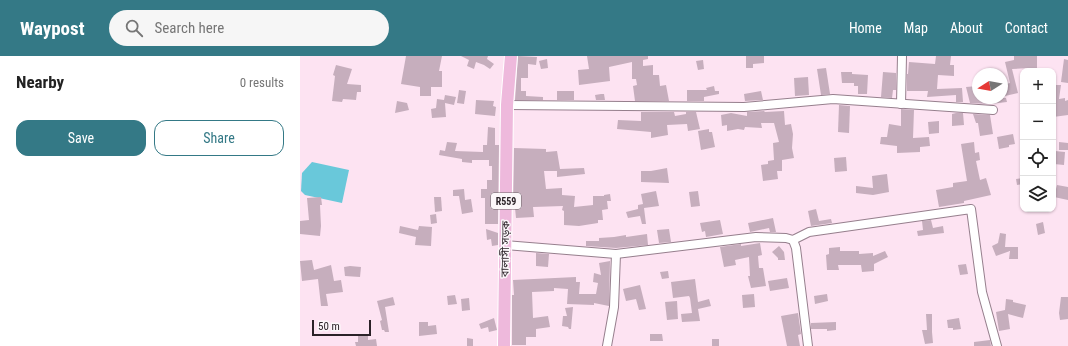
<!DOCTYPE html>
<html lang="en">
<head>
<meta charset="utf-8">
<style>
	body { margin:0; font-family:"Roboto Condensed","Noto Sans Bengali",sans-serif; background:#f6f6f6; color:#222 }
	.controls { position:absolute; right:12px; top:12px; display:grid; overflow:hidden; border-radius:8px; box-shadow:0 1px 3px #0004 }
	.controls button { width:36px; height:36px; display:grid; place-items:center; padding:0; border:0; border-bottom:1px solid #e0e0e0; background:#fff; color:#222; font:20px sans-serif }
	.compass { position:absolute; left:672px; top:12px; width:36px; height:36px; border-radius:50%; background:#fff; box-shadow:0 1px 3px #0004; rotate:259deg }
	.scale { position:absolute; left:12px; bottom:10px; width:59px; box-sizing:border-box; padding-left:4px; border:2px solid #2b2228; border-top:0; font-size:11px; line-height:14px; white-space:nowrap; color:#2b2228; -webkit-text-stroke:3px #fcf7fa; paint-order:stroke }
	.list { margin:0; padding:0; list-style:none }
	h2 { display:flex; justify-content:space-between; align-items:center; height:52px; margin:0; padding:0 16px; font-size:17px }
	h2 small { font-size:13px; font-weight:400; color:#767676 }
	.actions { display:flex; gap:8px; padding:12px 16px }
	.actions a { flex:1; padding:9px 0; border:1px solid #347986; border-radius:12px; text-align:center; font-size:14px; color:#347986 }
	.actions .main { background:#347986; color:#fff }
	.icon { flex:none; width:22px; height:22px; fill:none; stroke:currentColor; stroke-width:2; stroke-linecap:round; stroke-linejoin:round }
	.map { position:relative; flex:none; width:768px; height:290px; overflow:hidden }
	header { display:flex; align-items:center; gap:24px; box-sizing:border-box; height:56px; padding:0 20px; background:#347986; color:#fff }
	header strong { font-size:19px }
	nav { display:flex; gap:22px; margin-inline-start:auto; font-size:14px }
	.search { width:280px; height:36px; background:#f6f6f6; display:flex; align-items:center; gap:10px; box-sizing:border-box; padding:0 14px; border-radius:22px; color:#767676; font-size:15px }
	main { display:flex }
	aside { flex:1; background:#fff }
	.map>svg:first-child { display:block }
</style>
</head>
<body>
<header>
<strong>Waypost</strong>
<div class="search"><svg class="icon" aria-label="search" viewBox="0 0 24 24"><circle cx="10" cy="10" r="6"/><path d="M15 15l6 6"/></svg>Search here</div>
<nav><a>Home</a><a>Map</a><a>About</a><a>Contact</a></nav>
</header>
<main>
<aside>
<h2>Nearby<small>0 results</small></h2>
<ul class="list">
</ul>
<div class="actions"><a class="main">Save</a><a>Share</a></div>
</aside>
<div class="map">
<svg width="768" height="290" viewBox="0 0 768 290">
	<rect width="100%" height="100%" fill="#fde3f2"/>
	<path fill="#69c8da" d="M 12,106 L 49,114 L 42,147 L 5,139 L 1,135 L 2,117 Z"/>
	<g fill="#c6aebd">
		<path d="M 106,0 L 142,0 L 139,15 L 142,15 L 142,31 L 131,31 L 131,40 L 120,40 L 120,31 L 101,28 Z"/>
		<path d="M 161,0 L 188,0 L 187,3 L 194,8 L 190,13 L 184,9 L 176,6 L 174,13 L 167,10 L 169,4 Z"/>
		<path d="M 218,0 L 237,1 L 236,9 L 228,8 L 228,22 L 221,22 L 221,35 L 226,35 L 226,40 L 243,41 L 243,44 L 215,44 Z"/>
		<path d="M 287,0 L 348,0 L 348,3 L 343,4 L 343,10 L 353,9 L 353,19 L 359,19 L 360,30 L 366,29 L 369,45 L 335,45 L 333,30 L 337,29 L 336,23 L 332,23 L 332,6 L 309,11 L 310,25 L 279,29 L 278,14 L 289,13 Z"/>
		<path d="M 446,0 L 464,0 L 464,7 L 453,8 L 453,12 L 446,12 Z"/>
		<path d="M 636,0 L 651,0 L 650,9 L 654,9 L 654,20 L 638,19 L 637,33 L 662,32 L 663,46 L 656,46 L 656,39 L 627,41 L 628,35 L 607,35 L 607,18 L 608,18 L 609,6 L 635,8 Z"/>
		<path d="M 714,0 L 737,0 L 737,15 L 729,15 L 729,12 L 712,13 L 718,37 L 705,40 L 702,29 L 710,27 L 705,6 L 714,4 Z"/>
		<path d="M 247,3 L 248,12 L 241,13 L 239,5 Z"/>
		<path d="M 764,3 L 768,4 L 768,27 L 761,26 Z"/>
		<path d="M 403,4 L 404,13 L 398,14 L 396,5 Z"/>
		<path d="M 36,9 L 52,13 L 47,28 L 61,29 L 61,36 L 57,36 L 56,44 L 43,43 L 42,46 L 32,45 L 35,20 L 33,19 Z"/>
		<path d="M 526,12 L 530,38 L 521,39 L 517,13 Z"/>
		<path d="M 541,16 L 552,16 L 552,18 L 568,19 L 567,38 L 558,38 L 558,30 L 554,30 L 554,27 L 542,27 Z"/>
		<path d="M 583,16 L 596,17 L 596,34 L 593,34 L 592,42 L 581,41 Z"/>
		<path d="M 508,21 L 509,39 L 495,40 L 494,22 Z"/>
		<path d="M 753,29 L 761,29 L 759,43 L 765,42 L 765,45 L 768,44 L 768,59 L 753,61 Z"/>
		<path d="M 414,30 L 415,35 L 419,35 L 419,38 L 404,41 L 404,45 L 387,45 L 387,34 L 407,34 L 406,32 Z"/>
		<path d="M 678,30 L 678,42 L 706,42 L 707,46 L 690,48 L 670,47 L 666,31 Z"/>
		<path d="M 159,34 L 166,35 L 164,48 L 157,47 Z"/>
		<rect x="257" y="35" width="17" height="9"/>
		<path d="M 461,35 L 463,44 L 445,45 L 444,38 Z"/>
		<path d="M 301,38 L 304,38 L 305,44 L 296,44 L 295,39 Z"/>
		<path d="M 145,39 L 156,41 L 154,49 L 145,47 L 146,61 L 132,62 L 131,53 L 136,52 L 137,43 L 144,44 Z"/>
		<path d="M 176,44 L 194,45 L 193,50 L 196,51 L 195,60 L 175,58 Z"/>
		<path d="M 97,45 L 107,47 L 109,54 L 95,57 Z"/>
		<path d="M 539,49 L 550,50 L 549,77 L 538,76 Z"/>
		<path d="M 601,53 L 614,54 L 613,82 L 629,81 L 630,90 L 620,91 L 620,96 L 597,97 L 597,90 L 580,88 L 581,81 L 587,81 L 589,68 L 601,70 Z"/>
		<path d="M 464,55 L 465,56 L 484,55 L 485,69 L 491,68 L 493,78 L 492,92 L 494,102 L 482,104 L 482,115 L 477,115 L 478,123 L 463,125 L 461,109 L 468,108 L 468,105 L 474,104 L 473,87 L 479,86 L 474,67 L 461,67 L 462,72 L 445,71 L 444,74 L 438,73 L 427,75 L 427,69 L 422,70 L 421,59 L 431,57 L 447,60 L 447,56 Z"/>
		<path d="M 341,56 L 374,56 L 375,60 L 386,58 L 386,56 L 396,56 L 400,73 L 388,75 L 387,68 L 367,69 L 368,79 L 351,82 L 351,76 L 317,73 L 318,64 L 341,65 Z"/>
		<path d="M 656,57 L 663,57 L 664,69 L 652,70 L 652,58 Z"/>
		<path d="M 673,58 L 690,59 L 693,78 L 680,80 L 678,67 L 676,67 Z"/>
		<path d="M 639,65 L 639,77 L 629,78 L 628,66 Z"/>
		<path d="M 188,71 L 195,72 L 195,89 L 199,89 L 198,168 L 185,168 L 185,142 L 181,142 L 181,133 L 187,133 L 187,124 L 192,124 L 192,110 L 189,110 L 189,104 L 172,104 L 172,107 L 162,106 L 162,103 L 139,99 L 140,94 L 145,95 L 147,86 L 157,87 L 155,95 L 183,96 L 183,89 L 187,89 Z"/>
		<path d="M 409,73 L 409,76 L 412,76 L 415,91 L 401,94 L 398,75 Z"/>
		<path d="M 713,78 L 715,88 L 709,89 L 709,91 L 699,93 L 697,81 Z"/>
		<path d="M 674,86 L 675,97 L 679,96 L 680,104 L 676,105 L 680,124 L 686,122 L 691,139 L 664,145 L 664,147 L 639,151 L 636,134 L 653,131 L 653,127 L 667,125 L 661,88 Z"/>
		<path d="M 759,86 L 768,87 L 768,94 L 759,94 Z"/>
		<path d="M 214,92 L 246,93 L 246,96 L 257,95 L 260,113 L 284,112 L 285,118 L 257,121 L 257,115 L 244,115 L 246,133 L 262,132 L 262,139 L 275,140 L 274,151 L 293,149 L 293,140 L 304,140 L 304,139 L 310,138 L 311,145 L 307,145 L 308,153 L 302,154 L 303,164 L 298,164 L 298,167 L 279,170 L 264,169 L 264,155 L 262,154 L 263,150 L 233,151 L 234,161 L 216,162 L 215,152 L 213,152 Z"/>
		<path d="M 755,95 L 765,96 L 764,109 L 754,108 Z"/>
		<path d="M 546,101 L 547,115 L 535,116 L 534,102 Z"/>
		<path d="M 367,112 L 369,127 L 341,126 L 341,115 L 351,115 Z"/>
		<path d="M 587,118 L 589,136 L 573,139 L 556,137 L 556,130 L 573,132 L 572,120 Z"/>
		<path d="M 723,122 L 723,128 L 717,129 L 716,123 Z"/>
		<path d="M 757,129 L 768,131 L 768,144 L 754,141 Z"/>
		<path d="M 164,133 L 165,144 L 171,143 L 173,156 L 162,158 L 159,140 L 153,140 L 153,134 Z"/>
		<path d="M 356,135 L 359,150 L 344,152 L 346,168 L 342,168 L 340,160 L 328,162 L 326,156 L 338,153 L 338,149 L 343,148 L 341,138 Z"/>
		<path d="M 398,135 L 400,150 L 391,151 L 389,136 Z"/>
		<path d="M 21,141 L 22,149 L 20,149 L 21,170 L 20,180 L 0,178 L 0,165 L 9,164 L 7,142 Z"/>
		<path d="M 134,141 L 141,141 L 142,155 L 135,156 Z"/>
		<path d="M 516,153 L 519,165 L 531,163 L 532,167 L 511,170 L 508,155 Z"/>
		<path d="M 136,158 L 137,167 L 131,168 L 130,159 Z"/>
		<path d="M 473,162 L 476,176 L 470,176 L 469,172 L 450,176 L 448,167 Z"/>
		<path d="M 420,164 L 423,178 L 406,181 L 405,175 L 402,176 L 400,167 Z"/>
		<path d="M 631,164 L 633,172 L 643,170 L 644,177 L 618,180 L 617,175 L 623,174 L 622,165 Z"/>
		<path d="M 743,166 L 745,177 L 738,179 L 736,168 Z"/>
		<path d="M 100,170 L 118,174 L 119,170 L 132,171 L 131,190 L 115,189 L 116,181 L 99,177 Z"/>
		<path d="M 186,173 L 198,177 L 198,189 L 192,190 L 191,183 L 187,184 Z"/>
		<path d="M 369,173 L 371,186 L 359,187 L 357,174 Z"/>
		<path d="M 700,177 L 706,178 L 705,191 L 718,191 L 718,203 L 709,203 L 710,195 L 696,200 L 692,190 L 698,187 Z"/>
		<path d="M 347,178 L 348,189 L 316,192 L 286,190 L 286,185 L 299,185 L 299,182 L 314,181 L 326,179 L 326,181 Z"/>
		<path d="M 460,187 L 462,199 L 458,200 L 459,212 L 463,212 L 466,230 L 451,232 L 448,220 L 450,220 L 449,201 L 435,204 L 436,209 L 424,211 L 420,191 L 441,188 L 441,190 Z"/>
		<path d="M 479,190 L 484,196 L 485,204 L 478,204 L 478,202 L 472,196 Z"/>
		<path d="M 540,191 L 540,195 L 559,195 L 559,198 L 573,197 L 573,200 L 585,195 L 588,201 L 574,208 L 574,215 L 562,216 L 561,209 L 538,209 L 539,214 L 527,214 L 526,199 L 529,198 L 529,192 Z"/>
		<path d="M 236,197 L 249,198 L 248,211 L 236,210 Z"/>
		<path d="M 12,204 L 14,214 L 31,209 L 34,225 L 41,224 L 43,236 L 26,238 L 28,250 L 21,250 L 18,223 L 2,225 L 0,205 Z"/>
		<path d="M 310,205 L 309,250 L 294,247 L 294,249 L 267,248 L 268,233 L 254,232 L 254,235 L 232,236 L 233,262 L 248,260 L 250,271 L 236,273 L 236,281 L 226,281 L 226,289 L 212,289 L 212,239 L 214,239 L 213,224 L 276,221 L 276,226 L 280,226 L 279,238 L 296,238 L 298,227 L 293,226 L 294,217 L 301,219 L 299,207 Z"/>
		<path d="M 666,208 L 668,218 L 660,219 L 658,209 Z"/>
		<path d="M 50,210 L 61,211 L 60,221 L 45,220 L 44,211 Z"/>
		<path d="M 368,215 L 369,222 L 362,223 L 360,216 Z"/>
		<path d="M 487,222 L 489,232 L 470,235 L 468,225 Z"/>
		<path d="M 395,223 L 398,246 L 409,243 L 411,250 L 398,253 L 400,265 L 382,266 L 381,258 L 392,257 L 390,242 L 389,240 L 373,242 L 371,226 Z"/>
		<path d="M 340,229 L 346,253 L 339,254 L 336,243 L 326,245 L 323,233 Z"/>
		<path d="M 454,238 L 455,251 L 443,252 L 442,239 Z"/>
		<path d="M 527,238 L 528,245 L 515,248 L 514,240 Z"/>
		<path d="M 155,239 L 157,248 L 148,249 L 147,240 Z"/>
		<path d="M 93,241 L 95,249 L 85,251 L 89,276 L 85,276 L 84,274 L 82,274 L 80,265 L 82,264 L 77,245 Z"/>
		<path d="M 761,241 L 768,241 L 768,263 L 760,264 L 759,257 Z"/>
		<path d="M 169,242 L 170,254 L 162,255 L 161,243 Z"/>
		<path d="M 706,243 L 713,244 L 713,246 L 726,249 L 723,262 L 708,258 L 710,273 L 699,275 L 696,256 L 705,254 Z"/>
		<path d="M 377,245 L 378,263 L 367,264 L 365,246 Z"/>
		<path d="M 273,251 L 271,273 L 269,273 L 268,271 L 262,270 L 263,260 L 267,260 L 265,252 Z"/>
		<path d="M 498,257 L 501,278 L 498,279 L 500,290 L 487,290 L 481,260 Z"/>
		<path d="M 626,258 L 632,258 L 632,276 L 633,287 L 625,288 L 622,274 L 627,274 Z"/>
		<path d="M 194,262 L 197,274 L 189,276 L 188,271 L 181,273 L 179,268 Z"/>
		<path d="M 659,262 L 661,273 L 653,274 L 653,272 L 648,272 L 647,264 Z"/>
		<path d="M 119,266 L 128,266 L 128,270 L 136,269 L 137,278 L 119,280 Z"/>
		<path d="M 536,266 L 536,274 L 527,275 L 527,273 L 511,273 L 511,267 Z"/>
		<path d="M 350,278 L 362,278 L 363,285 L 350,285 Z"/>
		<path d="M 58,280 L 68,280 L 68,284 L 76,283 L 77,290 L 56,290 L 55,286 L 58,286 Z"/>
		<path d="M 167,282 L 173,283 L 173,290 L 167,290 Z"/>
		<rect x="412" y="283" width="7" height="7"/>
		<path d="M 690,284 L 691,290 L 674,290 L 674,286 Z"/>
	</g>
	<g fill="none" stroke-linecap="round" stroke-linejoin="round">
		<defs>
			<g id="minor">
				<path d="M 601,48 L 602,0"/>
				<path d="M 207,49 L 444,51 L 533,43 L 693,54"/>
				<path d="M 493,184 L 496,192 L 508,290"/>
				<path d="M 205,189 L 316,198 L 456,181 L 486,182 L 493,184 L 509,176 L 671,153 L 682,236 L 697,290"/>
				<path d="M 307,290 L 314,251 L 316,198"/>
			</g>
			<path id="primary" d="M 204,290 L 207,49 L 211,0"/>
		</defs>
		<use href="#minor" stroke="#967f8d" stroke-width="10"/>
		<use href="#primary" stroke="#fff" stroke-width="14"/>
		<use href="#minor" stroke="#fff" stroke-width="8"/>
		<use href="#primary" stroke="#eeb9dc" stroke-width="12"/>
	</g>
	<g text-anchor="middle" stroke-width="3" stroke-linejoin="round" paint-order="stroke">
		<rect fill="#fcf7fa" stroke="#6a6267" stroke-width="1" x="191" y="137" width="30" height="16" rx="3"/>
		<g font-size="10" font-weight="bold" fill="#2b2228">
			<text x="206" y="149">R559</text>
		</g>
		<g font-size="11" fill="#2b2228" stroke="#fcf7fa">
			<text transform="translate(205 193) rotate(-89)" y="4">বালাসী সড়ক</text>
		</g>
	</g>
</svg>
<div class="controls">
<button>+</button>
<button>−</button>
<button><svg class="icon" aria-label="locate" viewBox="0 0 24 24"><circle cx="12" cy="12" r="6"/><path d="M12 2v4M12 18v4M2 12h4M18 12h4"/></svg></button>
<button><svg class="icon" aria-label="layers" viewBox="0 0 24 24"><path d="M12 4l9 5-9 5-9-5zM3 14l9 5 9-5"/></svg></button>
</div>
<svg class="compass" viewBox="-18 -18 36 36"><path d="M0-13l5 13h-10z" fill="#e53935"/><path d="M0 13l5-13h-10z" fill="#767676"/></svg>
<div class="scale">50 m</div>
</div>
</main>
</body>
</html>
